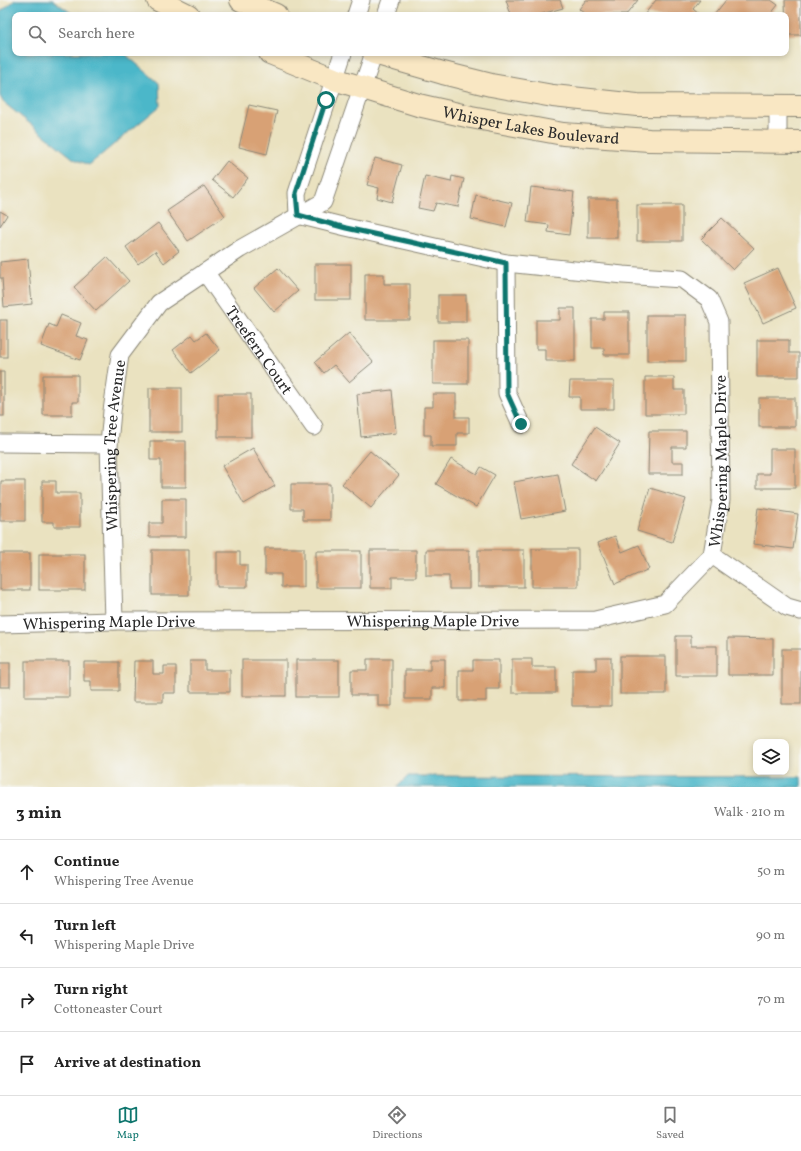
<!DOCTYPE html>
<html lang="en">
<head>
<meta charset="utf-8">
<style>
	body { margin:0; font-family:Vollkorn,serif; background:#f2f2f2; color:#222 }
	.controls { position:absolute; right:12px; bottom:12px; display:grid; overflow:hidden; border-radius:8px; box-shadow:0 2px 6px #0003 }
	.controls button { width:36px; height:36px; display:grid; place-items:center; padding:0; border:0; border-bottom:1px solid #e0e0e0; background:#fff; color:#222; font:20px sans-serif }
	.stop { position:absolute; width:12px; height:12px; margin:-9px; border:3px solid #0f766e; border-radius:50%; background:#fff }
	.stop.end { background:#0f766e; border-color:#fff; box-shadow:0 1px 4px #0008 }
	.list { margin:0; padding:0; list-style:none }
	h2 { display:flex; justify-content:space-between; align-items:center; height:52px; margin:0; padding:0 16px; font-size:17px }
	h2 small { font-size:13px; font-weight:400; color:#767676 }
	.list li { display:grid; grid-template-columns:26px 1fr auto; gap:12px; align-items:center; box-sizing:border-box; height:64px; padding:0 16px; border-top:1px solid #e0e0e0 }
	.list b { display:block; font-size:15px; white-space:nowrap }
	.list p { margin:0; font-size:13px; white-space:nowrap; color:#767676 }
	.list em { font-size:13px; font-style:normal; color:#767676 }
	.icon { flex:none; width:22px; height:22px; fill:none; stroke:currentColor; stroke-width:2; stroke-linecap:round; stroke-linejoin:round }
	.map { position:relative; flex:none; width:801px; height:787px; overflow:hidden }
	.search { position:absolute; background:#fff; box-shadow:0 2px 6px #0003; left:12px; right:12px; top:12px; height:44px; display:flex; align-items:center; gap:10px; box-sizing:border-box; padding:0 14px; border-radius:8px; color:#767676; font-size:15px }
	.sheet { height:308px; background:#fff }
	nav { display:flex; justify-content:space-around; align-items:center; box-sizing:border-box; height:56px; border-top:1px solid #e0e0e0; background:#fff; font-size:11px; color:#767676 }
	nav a { display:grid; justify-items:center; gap:2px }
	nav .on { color:#0f766e }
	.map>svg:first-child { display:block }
</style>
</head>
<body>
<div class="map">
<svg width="801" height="787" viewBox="0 0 801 787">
	<rect width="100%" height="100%" fill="#f6f6f2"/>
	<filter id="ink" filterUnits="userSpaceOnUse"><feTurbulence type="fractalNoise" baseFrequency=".025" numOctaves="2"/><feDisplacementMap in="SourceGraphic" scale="8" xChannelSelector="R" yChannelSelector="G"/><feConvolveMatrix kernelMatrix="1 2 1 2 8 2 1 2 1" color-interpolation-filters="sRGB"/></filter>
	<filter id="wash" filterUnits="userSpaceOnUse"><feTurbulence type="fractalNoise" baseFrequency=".012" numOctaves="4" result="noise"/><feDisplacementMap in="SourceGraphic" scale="16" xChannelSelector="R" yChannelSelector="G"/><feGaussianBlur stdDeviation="0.9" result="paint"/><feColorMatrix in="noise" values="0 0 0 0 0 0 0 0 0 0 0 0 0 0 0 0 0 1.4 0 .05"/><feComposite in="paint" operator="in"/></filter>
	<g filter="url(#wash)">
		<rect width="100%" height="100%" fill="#eae2c0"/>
		<g fill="#4cb7c9" stroke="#3c717a">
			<path d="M 15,0 L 53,0 L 74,15 L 15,15 L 15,53 L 124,53 L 159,83 L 160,106 L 89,165 L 74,159 L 3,102 L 0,96 L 0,12 Z"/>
			<path d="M 408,776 L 801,777 L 801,787 L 397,787 Z"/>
		</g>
		<g id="blocks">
			<g fill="#d8a174">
				<path d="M 506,0 L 560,0 L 563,8 L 538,15 L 511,15 Z"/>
				<path d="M 586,0 L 638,0 L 626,15 L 586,15 L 579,9 Z"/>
				<path d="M 656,0 L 700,0 L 693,9 L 700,15 L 644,15 Z"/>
				<path d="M 726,0 L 771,0 L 778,5 L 770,15 L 714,15 Z"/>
				<path d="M 785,0 L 801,0 L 801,35 L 786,35 Z"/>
				<path d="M 249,105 L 277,111 L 267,154 L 239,147 Z"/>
				<path d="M 375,158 L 402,165 L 392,202 L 377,198 L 379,188 L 367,185 Z"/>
				<path d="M 227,161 L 248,178 L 233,197 L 212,180 Z"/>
				<path d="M 425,176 L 451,182 L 452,176 L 464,179 L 458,207 L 436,203 L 433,211 L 418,208 Z"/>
				<path d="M 204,186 L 225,216 L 188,241 L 167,211 Z"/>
				<path d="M 531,187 L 574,192 L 569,235 L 548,232 L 549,225 L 527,222 Z"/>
				<path d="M 476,195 L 512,203 L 506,227 L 471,219 Z"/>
				<rect x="588" y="199" width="29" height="39"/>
				<rect x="637" y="205" width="45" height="36"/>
				<path d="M 0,211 L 7,215 L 0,226 Z"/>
				<path d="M 722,218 L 754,248 L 733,270 L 701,239 Z"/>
				<path d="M 158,223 L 179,251 L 164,263 L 155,251 L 138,264 L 126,247 Z"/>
				<path d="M 107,257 L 129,281 L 96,311 L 74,287 Z"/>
				<path d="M 28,259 L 32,304 L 4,307 L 2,278 L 0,278 L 0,262 Z"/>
				<rect x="315" y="264" width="36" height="36"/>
				<path d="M 278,268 L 298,291 L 274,312 L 254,288 Z"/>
				<path d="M 778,268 L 796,308 L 763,323 L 744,283 Z"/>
				<path d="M 365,274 L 384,274 L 384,284 L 410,284 L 410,320 L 365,320 Z"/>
				<rect x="438" y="295" width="28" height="27"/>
				<path d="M 560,308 L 575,308 L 575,361 L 545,361 L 545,349 L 536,349 L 536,320 L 560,320 Z"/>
				<path d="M 604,312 L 629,312 L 629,355 L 604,355 L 604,348 L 592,348 L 592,319 L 604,319 Z"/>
				<path d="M 61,315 L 81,323 L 76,336 L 88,340 L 80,360 L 41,346 L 49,324 L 56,327 Z"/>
				<rect x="647" y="315" width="39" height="46"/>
				<rect x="0" y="320" width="7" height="37"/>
				<path d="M 206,333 L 220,350 L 191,373 L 173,350 L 192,335 L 196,340 Z"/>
				<path d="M 349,333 L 373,362 L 349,382 L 334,365 L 324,373 L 315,362 Z"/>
				<rect x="433" y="340" width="35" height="44"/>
				<path d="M 757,340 L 789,340 L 789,353 L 799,353 L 799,377 L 757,377 Z"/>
				<rect x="0" y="372" width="4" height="44"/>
				<path d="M 43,375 L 78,375 L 78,402 L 72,402 L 72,415 L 43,415 Z"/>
				<path d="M 645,377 L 674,377 L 674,390 L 684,390 L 684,414 L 645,414 Z"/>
				<path d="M 570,381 L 614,381 L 614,409 L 580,409 L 580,397 L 569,397 Z"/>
				<rect x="149" y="388" width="33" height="44"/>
				<path d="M 392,390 L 396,433 L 361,437 L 357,394 Z"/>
				<rect x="218" y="394" width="33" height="43"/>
				<path d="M 433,394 L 456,394 L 456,417 L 469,417 L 469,433 L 457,433 L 457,446 L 431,446 L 431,435 L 424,435 L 424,407 L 433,407 Z"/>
				<rect x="759" y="398" width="36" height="29"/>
				<path d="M 595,427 L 620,443 L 596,481 L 571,464 Z"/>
				<path d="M 649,431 L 686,431 L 686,447 L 672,447 L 672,462 L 683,462 L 683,474 L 648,474 Z"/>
				<path d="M 150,441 L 186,441 L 186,487 L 161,487 L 161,460 L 150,460 Z"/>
				<path d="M 253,448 L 275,486 L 244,504 L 222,466 Z"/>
				<path d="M 770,449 L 795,449 L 795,488 L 757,488 L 757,474 L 770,474 Z"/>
				<path d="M 370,451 L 399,475 L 371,508 L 342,484 Z"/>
				<path d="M 451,459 L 477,474 L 481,467 L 495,475 L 476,507 L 436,484 Z"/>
				<path d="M 558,474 L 565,511 L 521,519 L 514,482 Z"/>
				<path d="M 1,481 L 25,481 L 25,521 L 0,521 Z"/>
				<path d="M 42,481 L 56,481 L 56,493 L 80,493 L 80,527 L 54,527 L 54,522 L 42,522 Z"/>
				<path d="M 291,484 L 330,484 L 330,520 L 303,520 L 303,509 L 291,509 Z"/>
				<path d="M 650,488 L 686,499 L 672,542 L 637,531 Z"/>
				<path d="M 162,499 L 186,499 L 186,537 L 149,537 L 149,523 L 162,523 Z"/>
				<path d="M 758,508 L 798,514 L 793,549 L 753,544 Z"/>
				<path d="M 615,536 L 622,552 L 639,545 L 649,569 L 615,584 L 598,543 Z"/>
				<path d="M 265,548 L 304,548 L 304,587 L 281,587 L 281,574 L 265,574 Z"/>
				<rect x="532" y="549" width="46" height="38"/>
				<rect x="152" y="550" width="37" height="45"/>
				<path d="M 370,550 L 416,550 L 416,577 L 392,577 L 392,588 L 370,588 Z"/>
				<path d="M 426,550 L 469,550 L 469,589 L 449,589 L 449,576 L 426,576 Z"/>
				<rect x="478" y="550" width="46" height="37"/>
				<rect x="316" y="551" width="45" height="37"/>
				<path d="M 217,552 L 240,552 L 240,565 L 247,565 L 247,587 L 217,587 Z"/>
				<rect x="0" y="553" width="30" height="37"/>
				<rect x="39" y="554" width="46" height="36"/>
				<path d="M 676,636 L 691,636 L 691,646 L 717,646 L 717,676 L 676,676 Z"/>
				<path d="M 728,638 L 773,639 L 773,675 L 728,675 Z"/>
				<rect x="782" y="649" width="19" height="55"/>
				<rect x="620" y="656" width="46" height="38"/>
				<path d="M 596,657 L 611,657 L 611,706 L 572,706 L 572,670 L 596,670 Z"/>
				<path d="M 367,659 L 392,659 L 392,706 L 378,706 L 378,695 L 351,695 L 351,670 L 367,670 Z"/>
				<path d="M 430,659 L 445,659 L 445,688 L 432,688 L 432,699 L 405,699 L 405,670 L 430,670 Z"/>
				<path d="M 512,659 L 532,659 L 532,667 L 556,667 L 556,693 L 512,693 Z"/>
				<rect x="242" y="660" width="44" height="36"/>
				<rect x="296" y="660" width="43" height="37"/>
				<path d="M 473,660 L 499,660 L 499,689 L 486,689 L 486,701 L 459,701 L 459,670 L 473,670 Z"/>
				<rect x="25" y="661" width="44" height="36"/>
				<path d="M 134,661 L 153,661 L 153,674 L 164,674 L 164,666 L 176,666 L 176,693 L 163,693 L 163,702 L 133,702 Z"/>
				<path d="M 190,661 L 205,661 L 205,670 L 230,670 L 230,692 L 190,692 Z"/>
				<path d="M 84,662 L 119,662 L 119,691 L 91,691 L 91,681 L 84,681 Z"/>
				<rect x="0" y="663" width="10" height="24"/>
			</g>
		</g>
	</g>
	<g filter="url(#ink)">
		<use href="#blocks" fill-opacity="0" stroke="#8a8676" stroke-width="1"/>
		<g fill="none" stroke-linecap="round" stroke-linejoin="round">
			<defs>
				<g id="street">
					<path d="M 356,15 L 361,0"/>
					<path d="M 386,15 L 391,0"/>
					<path d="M 778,106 L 778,143"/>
					<path d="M 298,215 L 297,193 L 343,53"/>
					<path d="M 506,263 L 507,393 L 521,424"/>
					<path id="s1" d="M 205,272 L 314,427"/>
					<path d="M 0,443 L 109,444"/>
					<path d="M 712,555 L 787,607 L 801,611"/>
					<path id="s2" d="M 114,621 L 109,444 L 112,411 L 120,355 L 159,303 L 240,249 L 323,202 L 374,53"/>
					<path id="s3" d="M 0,624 L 114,621 L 595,620 L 665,604 L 712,555 L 721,500 L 719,322 L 709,299 L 682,279 L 623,275 L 506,263 L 346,227 L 298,215"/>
				</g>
				<g id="secondary">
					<path d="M 158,0 L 188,15"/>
					<path d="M 241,0 L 276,15"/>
					<path id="s4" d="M 270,53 L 334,79 L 418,105 L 471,117 L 563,134 L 649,140 L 801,142"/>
					<path d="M 374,53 L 443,73 L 491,85 L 553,96 L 637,105 L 801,106"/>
				</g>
			</defs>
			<use href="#street" stroke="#8a8676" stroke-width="19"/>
			<use href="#secondary" stroke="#8a8676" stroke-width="24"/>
			<use href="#street" stroke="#fff" stroke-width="17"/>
			<use href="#secondary" stroke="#f9e7c3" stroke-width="22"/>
		</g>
	</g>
	<g fill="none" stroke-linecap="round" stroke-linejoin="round" filter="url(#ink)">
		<path stroke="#0f766e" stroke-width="5" d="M 326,100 L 296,193 L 298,215 L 346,228 L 506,263 L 507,393 L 521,424"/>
	</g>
	<g text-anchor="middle" stroke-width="3" stroke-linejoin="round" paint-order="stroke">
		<g font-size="16" fill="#2b2b2b" stroke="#f6f6f2">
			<text dy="6" stroke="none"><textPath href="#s4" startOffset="272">Whisper Lakes Boulevard</textPath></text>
			<text dy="6" stroke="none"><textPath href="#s1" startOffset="95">Treefern Court</textPath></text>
			<text dy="6" stroke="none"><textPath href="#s2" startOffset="176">Whispering Tree Avenue</textPath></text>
			<text dy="6" stroke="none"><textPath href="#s3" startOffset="829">Whispering Maple Drive</textPath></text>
			<text dy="6" stroke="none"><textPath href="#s3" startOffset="433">Whispering Maple Drive</textPath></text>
			<text dy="6" stroke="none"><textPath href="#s3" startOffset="109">Whispering Maple Drive</textPath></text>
		</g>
	</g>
</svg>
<div class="controls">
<button><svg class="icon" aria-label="layers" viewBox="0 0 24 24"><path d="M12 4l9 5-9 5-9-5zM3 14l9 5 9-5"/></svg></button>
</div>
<div class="stop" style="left:326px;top:100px"></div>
<div class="stop end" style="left:521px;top:424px"></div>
<div class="search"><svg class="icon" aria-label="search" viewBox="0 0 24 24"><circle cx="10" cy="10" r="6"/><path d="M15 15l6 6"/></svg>Search here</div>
</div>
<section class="sheet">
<h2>3 min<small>Walk · 210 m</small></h2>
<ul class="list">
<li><svg class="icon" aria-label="ahead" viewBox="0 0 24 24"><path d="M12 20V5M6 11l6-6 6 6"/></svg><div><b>Continue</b><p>Whispering Tree Avenue</p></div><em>50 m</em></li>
<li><svg class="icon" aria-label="left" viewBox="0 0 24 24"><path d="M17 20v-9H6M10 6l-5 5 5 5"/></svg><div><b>Turn left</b><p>Whispering Maple Drive</p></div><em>90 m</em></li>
<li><svg class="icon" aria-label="right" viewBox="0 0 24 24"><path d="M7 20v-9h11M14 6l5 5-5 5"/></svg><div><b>Turn right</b><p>Cottoneaster Court</p></div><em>70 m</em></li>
<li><svg class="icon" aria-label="arrive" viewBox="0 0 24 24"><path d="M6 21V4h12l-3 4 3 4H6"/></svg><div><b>Arrive at destination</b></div></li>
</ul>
</section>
<nav>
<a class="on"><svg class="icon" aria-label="map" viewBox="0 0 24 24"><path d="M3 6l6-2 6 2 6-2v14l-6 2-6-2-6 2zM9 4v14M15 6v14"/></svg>Map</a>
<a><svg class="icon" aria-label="directions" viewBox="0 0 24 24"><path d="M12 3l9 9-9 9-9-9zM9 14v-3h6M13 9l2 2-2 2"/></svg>Directions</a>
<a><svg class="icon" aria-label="saved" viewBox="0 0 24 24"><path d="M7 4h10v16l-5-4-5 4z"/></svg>Saved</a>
</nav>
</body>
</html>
